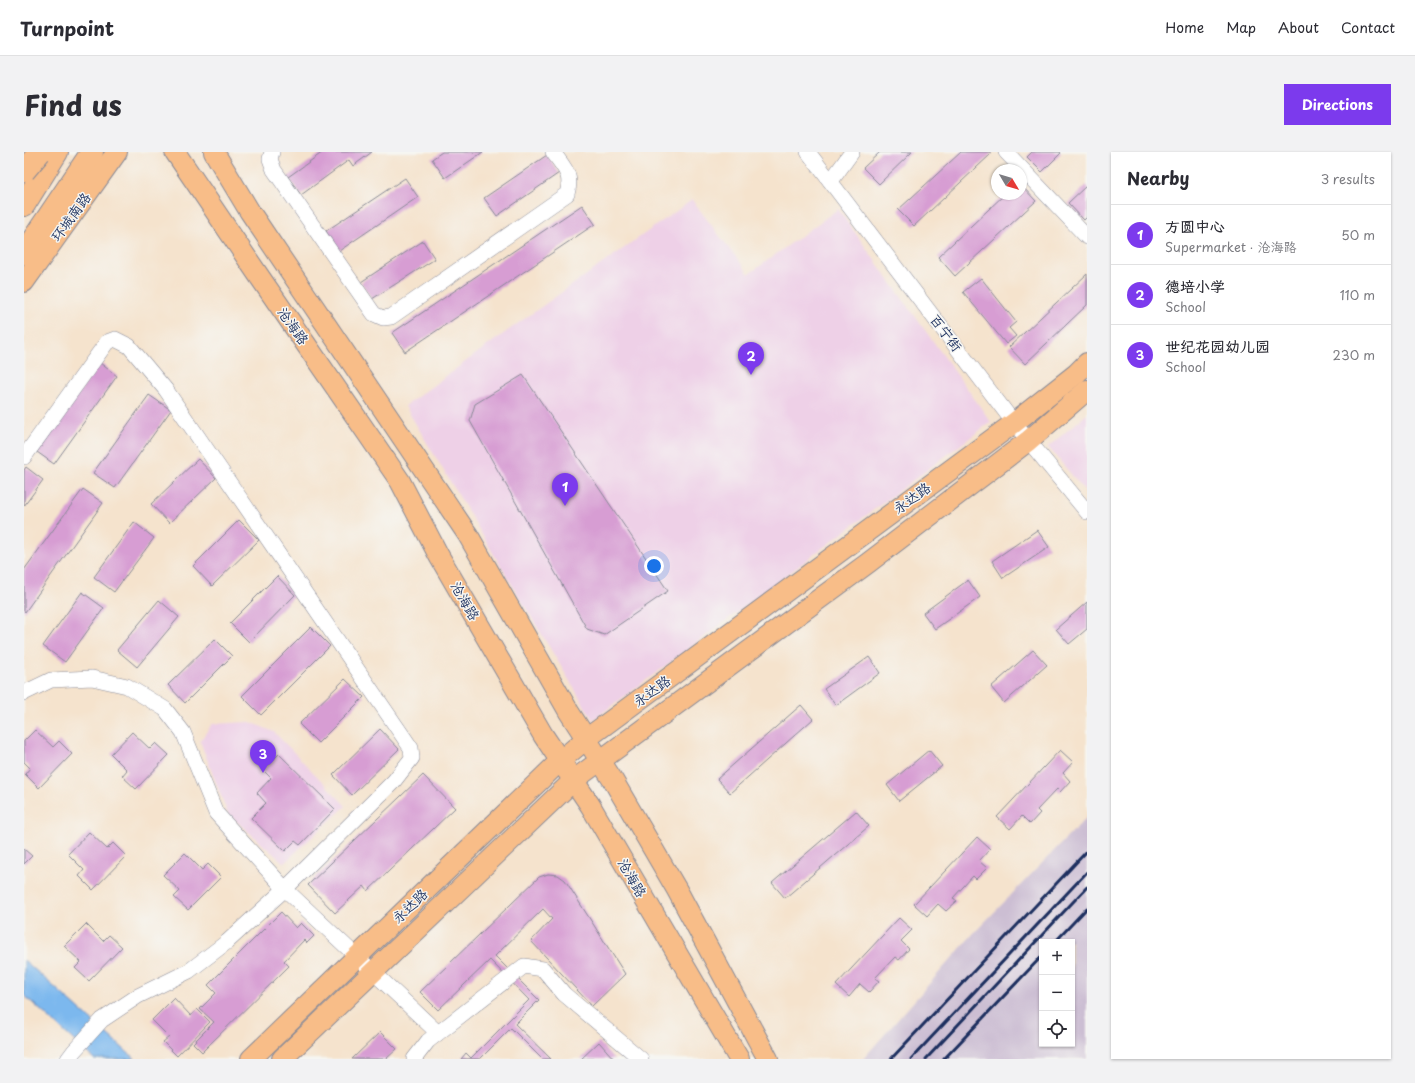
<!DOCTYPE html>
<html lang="en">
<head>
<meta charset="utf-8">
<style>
	body { margin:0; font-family:"Playpen Sans","LXGW WenKai TC",sans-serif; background:#f2f2f3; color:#2b2b33 }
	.controls { position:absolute; right:12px; bottom:12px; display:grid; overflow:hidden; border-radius:0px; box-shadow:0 1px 3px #0004 }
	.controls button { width:36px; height:36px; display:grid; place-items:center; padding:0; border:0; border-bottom:1px solid #e1e1e2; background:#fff; color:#2b2b33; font:20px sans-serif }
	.compass { position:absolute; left:967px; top:12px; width:36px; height:36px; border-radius:50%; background:#fff; box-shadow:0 1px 3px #0004; rotate:128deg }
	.you { position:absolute; left:630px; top:414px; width:14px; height:14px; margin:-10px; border:3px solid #fff; border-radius:50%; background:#1a73e8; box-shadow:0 0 0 6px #1a73e833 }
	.badge { display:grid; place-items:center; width:26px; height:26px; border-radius:50%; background:#7c3aed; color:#fff; font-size:13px; font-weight:700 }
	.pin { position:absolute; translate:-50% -33px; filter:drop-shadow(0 1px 2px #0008) }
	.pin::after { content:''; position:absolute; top:21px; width:14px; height:12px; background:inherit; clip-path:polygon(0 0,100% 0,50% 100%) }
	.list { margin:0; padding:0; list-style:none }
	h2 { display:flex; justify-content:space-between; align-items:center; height:52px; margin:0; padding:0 16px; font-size:17px }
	h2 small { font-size:13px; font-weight:400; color:#7c7c81 }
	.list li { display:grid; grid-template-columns:26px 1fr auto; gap:12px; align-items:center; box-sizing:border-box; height:60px; padding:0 16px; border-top:1px solid #e1e1e2 }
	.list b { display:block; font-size:15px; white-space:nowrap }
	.list p { margin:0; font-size:13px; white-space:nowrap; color:#7c7c81 }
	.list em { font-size:13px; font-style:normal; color:#7c7c81 }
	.icon { flex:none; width:22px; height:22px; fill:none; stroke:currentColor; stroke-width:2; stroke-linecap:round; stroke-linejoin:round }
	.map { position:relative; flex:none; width:1063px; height:907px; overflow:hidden; border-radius:0px }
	header { display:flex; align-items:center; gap:24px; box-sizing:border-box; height:56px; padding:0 20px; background:#fff; border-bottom:1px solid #e1e1e2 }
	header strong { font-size:19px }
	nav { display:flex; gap:22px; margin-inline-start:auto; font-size:14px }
	.intro { display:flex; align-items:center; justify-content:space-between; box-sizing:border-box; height:96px; padding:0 24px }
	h1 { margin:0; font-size:28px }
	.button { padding:10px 18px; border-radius:0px; background:#7c3aed; color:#fff; font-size:14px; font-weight:700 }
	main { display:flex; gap:24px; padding:0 24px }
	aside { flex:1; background:#fff; border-radius:0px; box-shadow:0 1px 3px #0004 }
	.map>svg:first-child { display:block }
</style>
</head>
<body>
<header>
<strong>Turnpoint</strong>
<nav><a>Home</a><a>Map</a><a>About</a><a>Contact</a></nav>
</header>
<div class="intro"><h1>Find us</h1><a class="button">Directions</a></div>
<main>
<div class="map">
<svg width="1063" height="907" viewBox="0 0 1063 907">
	<rect width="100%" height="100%" fill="#f6f6f2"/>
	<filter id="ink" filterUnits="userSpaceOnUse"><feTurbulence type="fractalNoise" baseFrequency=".025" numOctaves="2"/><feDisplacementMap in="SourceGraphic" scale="8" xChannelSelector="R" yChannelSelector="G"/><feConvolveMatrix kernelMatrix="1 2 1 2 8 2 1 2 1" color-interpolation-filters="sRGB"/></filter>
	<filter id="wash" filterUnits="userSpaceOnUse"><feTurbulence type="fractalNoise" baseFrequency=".012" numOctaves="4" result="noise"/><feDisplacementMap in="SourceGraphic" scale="16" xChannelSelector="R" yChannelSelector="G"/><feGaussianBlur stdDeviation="0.9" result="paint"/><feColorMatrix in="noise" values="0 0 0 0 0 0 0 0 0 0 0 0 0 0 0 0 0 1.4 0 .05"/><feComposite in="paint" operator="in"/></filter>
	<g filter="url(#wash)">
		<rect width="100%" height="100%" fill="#f5e3cd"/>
		<g fill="#eed0e7">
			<path d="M 668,48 L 725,122 L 814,57 L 967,270 L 569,568 L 381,254 L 489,175 Z"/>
			<path d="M 1063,262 L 1063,341 L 1024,295 Z"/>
			<path d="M 226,570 L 250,580 L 322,654 L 260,711 L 204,662 L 176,589 L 188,572 Z"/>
		</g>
		<path fill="#ccbed3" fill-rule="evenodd" d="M 1063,665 L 1063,907 L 839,907 L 949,782 ZM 1018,790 L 1048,790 L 1048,892 L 1018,892 Z"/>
		<path fill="#7bb8ee" stroke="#4b74a6" d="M 0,808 L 111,907 L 70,907 L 0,843 Z"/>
		<g id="blocks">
			<g fill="#d79dd3">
				<path d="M 299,0 L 348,0 L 329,14 L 325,8 L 277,43 L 264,25 Z"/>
				<path d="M 418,0 L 459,0 L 421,26 L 408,7 Z"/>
				<path d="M 856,0 L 888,0 L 855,32 L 839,16 Z"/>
				<path d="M 937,0 L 966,0 L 967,2 L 890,74 L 874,58 Z"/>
				<path d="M 1008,0 L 1036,0 L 1037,1 L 1018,20 L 1003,5 Z"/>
				<path d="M 523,3 L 535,21 L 473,64 L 460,46 Z"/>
				<path d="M 381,26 L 394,45 L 315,99 L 302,79 Z"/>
				<path d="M 997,33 L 1012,49 L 931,124 L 914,105 L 981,42 L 997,42 Z"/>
				<path d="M 1063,33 L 1063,65 L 1060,68 L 1044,51 Z"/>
				<path d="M 558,53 L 571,72 L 381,200 L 368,181 Z"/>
				<path d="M 399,89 L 411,107 L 348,147 L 337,130 Z"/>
				<path d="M 1063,122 L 1063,153 L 1001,212 L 985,195 Z"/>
				<path d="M 957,126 L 992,170 L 985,176 L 992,184 L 982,192 L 939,140 Z"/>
				<path d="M 76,211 L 93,224 L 30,312 L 13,300 Z"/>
				<path d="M 499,223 L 644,439 L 580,483 L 563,477 L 446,269 L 451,252 Z"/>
				<path d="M 125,243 L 147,258 L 91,336 L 69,321 Z"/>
				<path d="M 174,307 L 192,326 L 145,371 L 127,352 Z"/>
				<path d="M 2,315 L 19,328 L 0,354 L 0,318 Z"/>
				<path d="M 59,337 L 79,351 L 1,460 L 0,459 L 0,418 Z"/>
				<path d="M 215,368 L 235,388 L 188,434 L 169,414 Z"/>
				<path d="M 110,370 L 130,386 L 90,440 L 70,425 Z"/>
				<path d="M 1013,378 L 1025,395 L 979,426 L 968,409 Z"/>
				<path d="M 253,424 L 271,443 L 225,490 L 206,471 Z"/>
				<path d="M 944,428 L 956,445 L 911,477 L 899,461 Z"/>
				<path d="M 58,440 L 80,456 L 41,510 L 19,494 Z"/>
				<path d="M 135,448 L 155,465 L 113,515 L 93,498 Z"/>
				<path d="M 1063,450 L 1063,477 L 1045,492 L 1032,477 Z"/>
				<path d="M 287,475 L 306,494 L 237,563 L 218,544 Z"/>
				<path d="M 191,487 L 208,504 L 161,551 L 144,533 Z"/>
				<path d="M 1009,498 L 1023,513 L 980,551 L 967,535 Z"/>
				<path d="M 845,505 L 856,521 L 812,553 L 800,537 Z"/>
				<path d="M 321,527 L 340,545 L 294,591 L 275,572 Z"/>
				<path d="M 777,553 L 789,567 L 706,641 L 693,627 Z"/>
				<path d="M 356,577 L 375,597 L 328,643 L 309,623 Z"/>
				<path d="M 11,578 L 29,595 L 35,589 L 48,602 L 15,636 L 1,622 L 6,616 L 0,610 L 0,589 Z"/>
				<path d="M 108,580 L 126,597 L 132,591 L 145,603 L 112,637 L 98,624 L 103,618 L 87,602 Z"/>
				<path d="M 905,598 L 918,614 L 875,649 L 863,633 Z"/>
				<path d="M 1036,598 L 1049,610 L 1039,621 L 1046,629 L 1036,640 L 1033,637 L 1013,658 L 1016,661 L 1006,672 L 998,664 L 986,677 L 973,665 Z"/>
				<path d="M 255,602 L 311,657 L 276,693 L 271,689 L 261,699 L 227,666 L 242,651 L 233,641 L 247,626 L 239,618 Z"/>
				<path d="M 399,623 L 431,656 L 344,739 L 340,734 L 311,761 L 284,733 Z"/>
				<path d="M 832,659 L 845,674 L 761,746 L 748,731 Z"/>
				<path d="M 65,680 L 83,697 L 89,691 L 102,704 L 69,738 L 55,724 L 60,718 L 44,702 Z"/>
				<path d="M 953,685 L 966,697 L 955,709 L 963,716 L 952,727 L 949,724 L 929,746 L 933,749 L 922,759 L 914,752 L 903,764 L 890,752 Z"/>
				<path d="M 0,697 L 8,704 L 0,712 Z"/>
				<path d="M 161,701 L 178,718 L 184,712 L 197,725 L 164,758 L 150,745 L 156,739 L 139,723 Z"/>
				<path d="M 524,722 L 534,723 L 541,728 L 601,822 L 568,854 L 507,789 L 528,767 L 519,757 L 471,804 L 515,848 L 491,872 L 527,907 L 518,907 L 487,876 L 456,907 L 437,907 L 442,901 L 447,906 L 505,848 L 466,808 L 414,858 L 396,840 L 515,725 Z"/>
				<path d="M 257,760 L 272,776 L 277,771 L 290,784 L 283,791 L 280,788 L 260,809 L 265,814 L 178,900 L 169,891 L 190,870 L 176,857 L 192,841 L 184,833 Z"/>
				<path d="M 875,766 L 888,778 L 877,789 L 885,797 L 875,808 L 871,805 L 851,826 L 855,829 L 845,840 L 836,832 L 825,845 L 812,833 Z"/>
				<path d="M 62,772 L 79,789 L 85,783 L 98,795 L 65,829 L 51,816 L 57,810 L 40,794 Z"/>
				<path d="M 150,846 L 167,864 L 173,857 L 186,870 L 153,904 L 139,890 L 145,885 L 128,868 Z"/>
				<path d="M 356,880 L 373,897 L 362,907 L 328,907 Z"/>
				<path d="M 575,890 L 590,907 L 557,907 Z"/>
			</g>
		</g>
	</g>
	<g filter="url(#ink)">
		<use href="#blocks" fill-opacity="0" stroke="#888996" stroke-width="1"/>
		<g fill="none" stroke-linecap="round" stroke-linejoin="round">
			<defs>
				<g id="minor">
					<path d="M 248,0 L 246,7 L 250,18 L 350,162 L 359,166 L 367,165 L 543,42 C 549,22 540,16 529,0"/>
					<path d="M 784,0 L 990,271 L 1063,360"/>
					<path d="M 982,0 L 1063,85"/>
					<path d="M 807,29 L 828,0"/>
					<path d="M 0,305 L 83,190 L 91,187 L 105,194 L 142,238 L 387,596 L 388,606 L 370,629 L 261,737 L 203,790 L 165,819 L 114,844 L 78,868 L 50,899 L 44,907"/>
					<path d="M 0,541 L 27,528 L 68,526 L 103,534 L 141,557 L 159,580 L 192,661 L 261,737 L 414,881"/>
					<path d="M 390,907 L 404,889 L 500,814 L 519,817 L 540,842 L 617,907"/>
				</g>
				<g id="major">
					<path d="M 151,0 L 235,124 L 376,329 L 415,404 L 519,583 L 566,653 L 715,907"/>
					<path d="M 190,0 L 226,60 L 444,383 L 545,560 L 590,630 L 653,738 L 744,907"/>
					<path d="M 0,130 L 93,0"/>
					<path d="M 227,907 L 537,608 L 562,587 L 990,271 L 1052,222 L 1063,211"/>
					<path d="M 258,907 L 550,628 L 844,411 L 1004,289 L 1063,238"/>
				</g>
				<g id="highway">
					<path d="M 0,53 L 33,0"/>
					<path d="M 0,101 L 68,0"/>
				</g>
			</defs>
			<use href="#minor" stroke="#888996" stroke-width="16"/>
			<use href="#major" stroke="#888996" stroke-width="22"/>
			<use href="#highway" stroke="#888996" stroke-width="24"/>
			<use href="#minor" stroke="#fff" stroke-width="15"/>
			<use href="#major" stroke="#f8bd88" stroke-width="20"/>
			<use href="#highway" stroke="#f8bd88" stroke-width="22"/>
			<g stroke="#1b2f5e" stroke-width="3">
				<path d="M 1031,790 L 1063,756"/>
				<path d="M 867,907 L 1063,699"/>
				<path d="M 887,907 L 1063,720"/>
				<path d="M 902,907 L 1063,735"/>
				<path d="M 920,907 L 1018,804"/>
			</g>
			<defs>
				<path id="highway-bridge" d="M 0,19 L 16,0"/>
			</defs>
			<use href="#highway-bridge" stroke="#888996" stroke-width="24" stroke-linecap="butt"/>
			<use href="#highway-bridge" stroke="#f8bd88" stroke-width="22"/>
		</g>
	</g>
	<g text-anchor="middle" stroke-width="3" stroke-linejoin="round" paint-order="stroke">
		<g font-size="14" fill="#1b2f5e" stroke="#f6f6f2">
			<text transform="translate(47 65) rotate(-54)" y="5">环城南路</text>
			<text transform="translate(269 174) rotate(55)" y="5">沧海路</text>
			<text transform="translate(922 181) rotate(53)" y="5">百宁街</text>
			<text transform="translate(888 346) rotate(-36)" y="5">永达路</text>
			<text transform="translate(441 449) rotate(60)" y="5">沧海路</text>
			<text transform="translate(628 539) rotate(-36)" y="5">永达路</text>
			<text transform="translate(608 726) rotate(60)" y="5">沧海路</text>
			<text transform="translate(386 754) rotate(-44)" y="5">永达路</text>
		</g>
	</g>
</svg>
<div class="controls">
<button>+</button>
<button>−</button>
<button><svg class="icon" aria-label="locate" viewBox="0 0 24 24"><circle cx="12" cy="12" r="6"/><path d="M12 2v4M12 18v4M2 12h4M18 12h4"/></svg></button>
</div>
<svg class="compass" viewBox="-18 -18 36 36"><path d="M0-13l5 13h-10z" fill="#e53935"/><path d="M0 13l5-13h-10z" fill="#7c7c81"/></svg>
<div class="you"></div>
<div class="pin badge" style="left:541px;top:354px">1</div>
<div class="pin badge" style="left:727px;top:223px">2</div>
<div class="pin badge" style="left:239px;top:621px">3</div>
</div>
<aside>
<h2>Nearby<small>3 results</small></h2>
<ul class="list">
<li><span class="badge">1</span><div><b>方圆中心</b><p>Supermarket · 沧海路</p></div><em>50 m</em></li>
<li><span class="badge">2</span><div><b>德培小学</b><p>School</p></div><em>110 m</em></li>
<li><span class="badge">3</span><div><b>世纪花园幼儿园</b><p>School</p></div><em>230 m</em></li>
</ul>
</aside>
</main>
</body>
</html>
